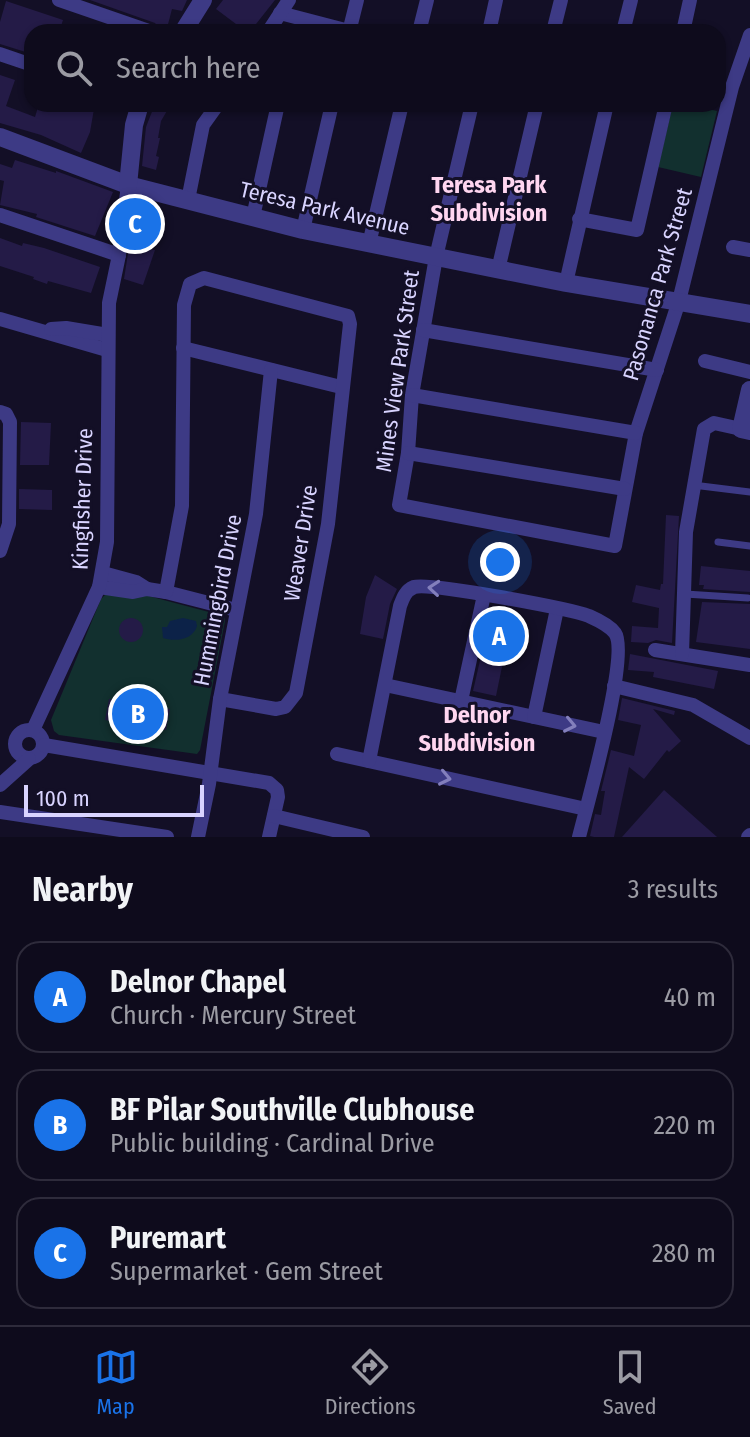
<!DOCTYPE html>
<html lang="en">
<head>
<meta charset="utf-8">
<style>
	body { margin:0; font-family:"Fira Sans Condensed",sans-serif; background:#171425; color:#f1f3f6 }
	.scale { position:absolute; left:24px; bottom:20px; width:180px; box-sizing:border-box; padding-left:8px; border:4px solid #d9d4ff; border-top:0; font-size:22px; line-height:28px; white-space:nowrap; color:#d9d4ff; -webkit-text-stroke:6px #130f26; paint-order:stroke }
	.you { position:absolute; left:500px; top:562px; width:28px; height:28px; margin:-20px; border:6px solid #fff; border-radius:50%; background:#1a73e8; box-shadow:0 0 0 12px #1a73e833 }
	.badge { display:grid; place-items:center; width:52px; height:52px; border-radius:50%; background:#1a73e8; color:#fff; font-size:26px; font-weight:700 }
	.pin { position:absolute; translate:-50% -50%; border:4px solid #fff; box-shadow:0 2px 8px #0006 }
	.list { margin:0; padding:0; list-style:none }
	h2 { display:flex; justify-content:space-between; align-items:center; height:104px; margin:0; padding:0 32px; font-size:34px }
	h2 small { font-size:26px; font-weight:400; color:#9b9ba3 }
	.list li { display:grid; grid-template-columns:52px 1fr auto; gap:24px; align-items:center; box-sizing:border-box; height:112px; margin:0 16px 16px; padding:0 16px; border:2px solid #2e2b3b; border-radius:24px }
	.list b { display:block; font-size:30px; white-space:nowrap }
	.list p { margin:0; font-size:26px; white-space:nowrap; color:#9b9ba3 }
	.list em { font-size:26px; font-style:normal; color:#9b9ba3 }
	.icon { flex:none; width:44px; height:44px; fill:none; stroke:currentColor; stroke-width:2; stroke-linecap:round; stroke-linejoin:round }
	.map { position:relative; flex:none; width:750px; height:837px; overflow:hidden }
	.search { position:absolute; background:#0e0b1c; box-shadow:0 2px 6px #0004; left:24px; right:24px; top:24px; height:88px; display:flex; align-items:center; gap:20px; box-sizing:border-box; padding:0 28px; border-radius:24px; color:#9b9ba3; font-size:30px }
	.sheet { height:488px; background:#0e0b1c }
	nav { display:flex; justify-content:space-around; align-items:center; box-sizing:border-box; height:112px; border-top:2px solid #2e2b3b; background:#0e0b1c; font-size:22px; color:#9b9ba3 }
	nav a { display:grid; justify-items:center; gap:4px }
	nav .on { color:#1a73e8 }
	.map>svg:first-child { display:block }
</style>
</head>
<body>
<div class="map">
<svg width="750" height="837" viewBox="0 0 750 837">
	<rect width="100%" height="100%" fill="#130f26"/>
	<g fill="#12302f">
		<path d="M 673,104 L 687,104 L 717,111 L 701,177 L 658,167 Z"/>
		<path d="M 106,594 L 141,594 L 224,616 L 225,621 L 200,750 L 197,754 L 59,735 L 54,731 L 51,720 L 101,599 Z"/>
	</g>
	<path fill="#0c2248" d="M 183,618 L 196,621 L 197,626 C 193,640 175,642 163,638 L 162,627 L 167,627 L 170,621 Z"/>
	<g fill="#241b47">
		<path d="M 90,0 L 187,0 L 182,11 L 172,9 L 166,32 L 162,32 L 155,23 Z"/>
		<path d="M 223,0 L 275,0 L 256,24 L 259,27 L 258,32 L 231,32 L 236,24 L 216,9 Z"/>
		<path d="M 6,1 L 63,20 L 59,32 L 32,32 L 32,54 L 0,44 L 0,22 Z"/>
		<path d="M 0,75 L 15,80 L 6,106 L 35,117 L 39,104 L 75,104 L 94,109 L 90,132 L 81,153 L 41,135 L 0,123 Z"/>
		<path d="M 155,104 L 171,104 L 161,121 L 158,138 L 160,138 L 156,156 L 159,157 L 156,170 L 142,166 L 146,127 Z"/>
		<path d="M 15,160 L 56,173 L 56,171 L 113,192 L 95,236 L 36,217 L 37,214 L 0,205 L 4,181 L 0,180 L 0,164 L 12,168 Z"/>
		<path d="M 135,209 L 158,215 L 149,249 L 155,250 L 143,285 L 124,279 Z"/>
		<path d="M 0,238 L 22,246 L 23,243 L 44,248 L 100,267 L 91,293 L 48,281 L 47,284 L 33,279 L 34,277 L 0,266 Z"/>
		<path d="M 21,422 L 51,423 L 49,465 L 20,465 Z"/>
		<path d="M 19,489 L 52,490 L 52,510 L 19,509 Z"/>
		<path d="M 666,515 L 679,516 L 672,643 L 656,640 L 648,643 L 631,642 L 632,626 L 658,628 L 659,608 L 632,602 L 636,585 L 660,590 L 661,584 L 663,584 Z"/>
		<path d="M 701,566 L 750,571 L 750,592 L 703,589 L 704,585 L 699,585 Z"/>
		<path d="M 375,575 L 397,589 L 390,604 L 383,639 L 360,634 L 366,597 Z"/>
		<path d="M 702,602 L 750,604 L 750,649 L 696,642 Z"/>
		<circle cx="131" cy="630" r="12"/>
		<path d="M 484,643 L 506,647 L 496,696 L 473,691 Z"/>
		<path d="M 630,654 L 718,671 L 714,689 L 653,677 L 654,672 L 628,670 Z"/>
		<path d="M 622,698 L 675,711 L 674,715 L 653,709 L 681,741 L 669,752 L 667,750 L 644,779 L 629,767 L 614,837 L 594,837 L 590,836 L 595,814 L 601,815 L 605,791 L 601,791 L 611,750 L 634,756 L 641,725 L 618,720 Z"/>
		<path d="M 109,699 L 170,709 L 166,730 L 105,720 Z"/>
		<path d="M 664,790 L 717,837 L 622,837 Z"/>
	</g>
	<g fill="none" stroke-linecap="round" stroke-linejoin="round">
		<g stroke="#3d3a85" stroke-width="7">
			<path d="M 693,485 L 750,492"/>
			<path d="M 718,542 L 750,546"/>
			<path d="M 685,594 L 748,598"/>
		</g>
		<g stroke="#3d3a85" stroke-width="14">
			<path d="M 59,0 L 152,32"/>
			<path d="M 280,13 L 349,31"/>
			<path d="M 268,32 L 289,0"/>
			<path d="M 349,32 L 357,0"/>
			<path d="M 419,32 L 427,0"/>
			<path d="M 489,32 L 496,0"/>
			<path d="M 553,32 L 561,0"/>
			<path d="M 623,32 L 631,0"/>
			<path d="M 683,32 L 690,0"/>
			<path d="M 0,54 L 32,65"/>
			<path d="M 472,104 L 436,257 L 412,395 L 408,453 L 399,505 L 615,546 L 636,433 L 679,301 L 732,87 L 750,35"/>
			<path d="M 188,200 L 203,125 L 218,104"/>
			<path d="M 0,215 L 119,255"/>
			<path d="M 253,217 L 278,104"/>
			<path d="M 579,219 L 637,230 L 666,104"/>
			<path d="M 303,230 L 332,104"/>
			<path d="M 369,244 L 402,104"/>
			<path d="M 733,247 L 750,250"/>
			<path d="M 498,270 L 537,104"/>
			<path d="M 566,283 L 607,104"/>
			<path d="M 0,319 L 107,350"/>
			<path d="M 51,329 L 66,328 L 108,335"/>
			<path d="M 423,330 L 657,370"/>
			<path d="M 183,348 L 341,387"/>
			<path d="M 705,361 L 750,372"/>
			<path d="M 412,395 L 636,433"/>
			<path d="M 0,412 L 6,414 L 10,422 L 9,524 L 0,551"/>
			<path d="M 408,453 L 625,489"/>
			<path d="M 103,573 L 136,582 L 147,589"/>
			<path d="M 99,587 L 133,592 L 147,589 L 166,592 L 236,610"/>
			<path d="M 166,592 L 182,506 L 184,305 L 190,284 L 204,278 L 348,316 L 350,324 L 328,524 L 296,693 L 285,707 L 276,709 L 220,699"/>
			<path d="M 655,650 L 750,665"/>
			<path d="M 682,654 L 686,532 L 704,429 L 714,423 L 741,429"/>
			<path d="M 385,685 L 604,732"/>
			<path d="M 614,686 L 693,705 L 750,738"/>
			<path d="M 461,701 L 484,595"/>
			<path d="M 534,717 L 557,609"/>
			<circle cx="29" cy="744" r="14"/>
			<path d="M 33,730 L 99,587 L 107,542 L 109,303 L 119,255 L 128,185"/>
			<path d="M 44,745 L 269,783 L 277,790 L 278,797 L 269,837"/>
			<path d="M 337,754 L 586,809"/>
			<path d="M 369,761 L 400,606 C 403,598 405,591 414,587 C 429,582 570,609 589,616 C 598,620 610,626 615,633 C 630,654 587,805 579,837"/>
			<path d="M 0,785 L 29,759"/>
			<path d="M 0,812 L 167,837"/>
			<path d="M 274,816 L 363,837"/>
			<path d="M 198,837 L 209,784 L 220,699 L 256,514 L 271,370"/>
			<path d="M 748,837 L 750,835"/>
		</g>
		<g stroke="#3d3a85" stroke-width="18">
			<path d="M 183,32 L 203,0"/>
			<path d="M 0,137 L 128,185 L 303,230 L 566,283 L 750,314"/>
			<path d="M 128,185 L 134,125 L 140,104"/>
			<path d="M 750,390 L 741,429 L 750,431"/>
		</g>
	</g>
	<defs><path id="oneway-chevron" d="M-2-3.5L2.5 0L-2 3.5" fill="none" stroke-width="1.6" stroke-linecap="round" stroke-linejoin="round" transform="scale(2)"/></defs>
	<g stroke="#837fbc">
		<use href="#oneway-chevron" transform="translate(434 588) rotate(-175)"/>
		<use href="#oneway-chevron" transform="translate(570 725) rotate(12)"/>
		<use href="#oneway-chevron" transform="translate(445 778) rotate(12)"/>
	</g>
	<g text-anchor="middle" stroke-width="6" stroke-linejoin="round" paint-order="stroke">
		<g font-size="22" fill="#d9d4ff" stroke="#130f26">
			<text transform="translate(325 208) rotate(13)" y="8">Teresa Park Avenue</text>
			<text transform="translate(657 284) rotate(-74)" y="8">Pasonanca Park Street</text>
			<text transform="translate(397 371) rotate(-82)" y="8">Mines View Park Street</text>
			<text transform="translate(82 499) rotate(-88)" y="8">Kingfisher Drive</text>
			<text transform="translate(300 543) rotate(-81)" y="8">Weaver Drive</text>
			<text transform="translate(217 600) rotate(-79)" y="8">Hummingbird Drive</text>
		</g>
		<g font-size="24" font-weight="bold" fill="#ffd6f0" stroke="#130f26">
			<text x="489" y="193">Teresa Park<tspan x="489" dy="28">Subdivision</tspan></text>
			<text x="477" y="723">Delnor<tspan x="477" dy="28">Subdivision</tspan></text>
		</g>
	</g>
</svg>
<div class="scale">100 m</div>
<div class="you"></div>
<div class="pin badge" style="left:499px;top:636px">A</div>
<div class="pin badge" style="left:138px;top:714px">B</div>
<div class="pin badge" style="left:135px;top:224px">C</div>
<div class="search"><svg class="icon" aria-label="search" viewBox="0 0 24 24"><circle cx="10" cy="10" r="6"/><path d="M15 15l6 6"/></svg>Search here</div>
</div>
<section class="sheet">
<h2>Nearby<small>3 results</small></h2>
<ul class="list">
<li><span class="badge">A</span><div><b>Delnor Chapel</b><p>Church · Mercury Street</p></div><em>40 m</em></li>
<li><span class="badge">B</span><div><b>BF Pilar Southville Clubhouse</b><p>Public building · Cardinal Drive</p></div><em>220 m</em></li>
<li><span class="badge">C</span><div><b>Puremart</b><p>Supermarket · Gem Street</p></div><em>280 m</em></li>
</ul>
</section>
<nav>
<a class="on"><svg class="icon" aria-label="map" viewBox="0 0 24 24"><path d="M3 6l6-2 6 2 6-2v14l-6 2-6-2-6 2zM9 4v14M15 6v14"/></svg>Map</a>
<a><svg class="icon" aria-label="directions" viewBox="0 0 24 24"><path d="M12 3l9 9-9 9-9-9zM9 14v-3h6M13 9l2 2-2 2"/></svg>Directions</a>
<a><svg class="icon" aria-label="saved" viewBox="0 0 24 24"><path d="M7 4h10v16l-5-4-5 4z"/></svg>Saved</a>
</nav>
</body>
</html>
